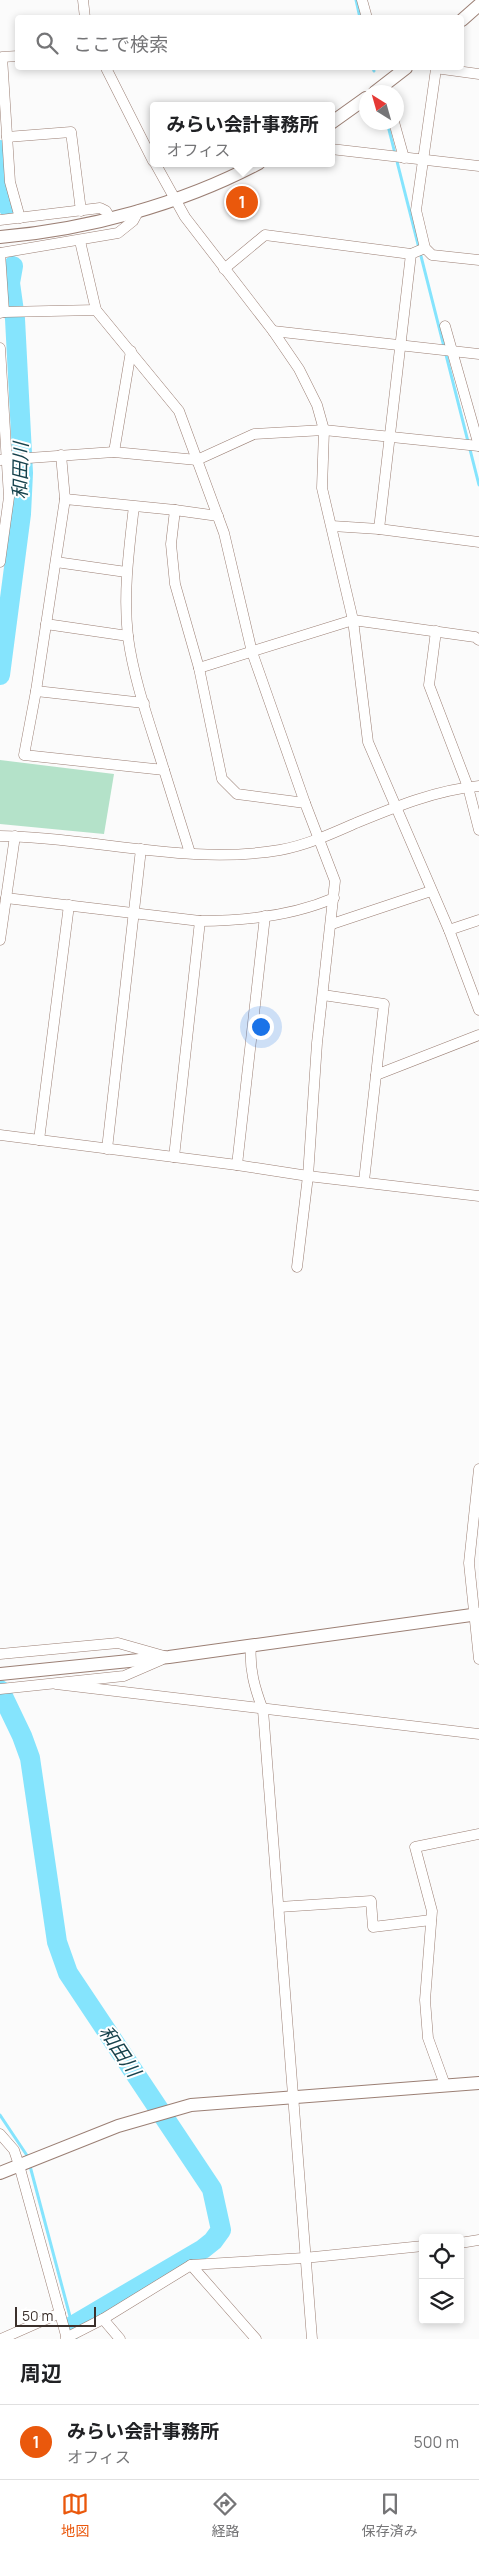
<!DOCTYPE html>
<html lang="ja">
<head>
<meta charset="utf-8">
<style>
	body { margin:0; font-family:Manrope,"Noto Sans JP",sans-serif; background:#f6f6f6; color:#202124 }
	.controls { position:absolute; right:15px; bottom:15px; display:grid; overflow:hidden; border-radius:5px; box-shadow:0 2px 8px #0003 }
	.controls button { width:45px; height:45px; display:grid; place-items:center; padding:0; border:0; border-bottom:1px solid #e0e0e0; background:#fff; color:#202124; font:25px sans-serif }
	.compass { position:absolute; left:359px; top:85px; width:45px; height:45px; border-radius:50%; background:#fff; box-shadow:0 2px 8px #0003; rotate:323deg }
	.scale { position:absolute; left:15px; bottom:12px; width:81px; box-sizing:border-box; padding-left:5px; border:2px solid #3b302b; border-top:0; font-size:14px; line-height:18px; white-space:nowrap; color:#3b302b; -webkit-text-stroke:4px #fff; paint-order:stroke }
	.you { position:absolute; left:260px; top:1026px; width:18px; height:18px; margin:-12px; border:4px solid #fff; border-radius:50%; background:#1a73e8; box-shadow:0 0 0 8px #1a73e833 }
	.badge { display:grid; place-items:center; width:32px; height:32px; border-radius:50%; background:#ea580c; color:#fff; font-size:16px; font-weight:700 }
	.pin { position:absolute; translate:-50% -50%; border:2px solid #fff; box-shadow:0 1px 5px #0006 }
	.popup { position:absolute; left:150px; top:102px; width:185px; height:65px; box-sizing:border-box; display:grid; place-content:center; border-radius:5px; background:#fff; filter:drop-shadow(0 1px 4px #0005); font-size:16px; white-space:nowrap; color:#757577 }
	.popup b { font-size:19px; color:#202124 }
	.popup::after { content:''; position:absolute; left:50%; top:100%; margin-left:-10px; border:10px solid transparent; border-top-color:#fff }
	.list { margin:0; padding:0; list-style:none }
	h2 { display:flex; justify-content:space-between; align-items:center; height:65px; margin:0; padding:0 20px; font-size:21px }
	h2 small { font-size:16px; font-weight:400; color:#757577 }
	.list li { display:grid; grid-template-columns:32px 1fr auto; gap:15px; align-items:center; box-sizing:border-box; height:75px; padding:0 20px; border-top:1px solid #e0e0e0 }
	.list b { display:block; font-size:19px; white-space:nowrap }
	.list p { margin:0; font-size:16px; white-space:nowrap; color:#757577 }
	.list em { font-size:16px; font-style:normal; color:#757577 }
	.icon { flex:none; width:28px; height:28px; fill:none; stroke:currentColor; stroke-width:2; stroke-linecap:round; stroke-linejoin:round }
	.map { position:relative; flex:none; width:479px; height:2339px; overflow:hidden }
	.search { position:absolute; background:#fff; box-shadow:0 2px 8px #0003; left:15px; right:15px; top:15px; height:55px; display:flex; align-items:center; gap:12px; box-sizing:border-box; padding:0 18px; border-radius:5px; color:#757577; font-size:19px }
	.sheet { height:140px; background:#fff }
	nav { display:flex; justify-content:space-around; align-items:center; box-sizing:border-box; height:70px; border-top:1px solid #e0e0e0; background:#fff; font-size:14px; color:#757577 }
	nav a { display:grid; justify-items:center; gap:2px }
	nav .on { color:#ea580c }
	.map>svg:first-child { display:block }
</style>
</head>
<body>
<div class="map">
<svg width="479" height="2339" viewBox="0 0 479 2339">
	<rect width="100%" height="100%" fill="#fbfbfb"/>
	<path fill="#b4e2c9" d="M 0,760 L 114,774 L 104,834 L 0,824 Z"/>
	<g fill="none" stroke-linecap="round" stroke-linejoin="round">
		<g stroke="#85e4fd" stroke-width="3">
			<path d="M 356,0 L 360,18"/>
			<path d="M 373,68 L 374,71"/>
			<path d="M 387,122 L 479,485"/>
			<path d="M 0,2115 L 28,2157"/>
			<path d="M 30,2166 L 76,2339"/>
		</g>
		<g stroke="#85e4fd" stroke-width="20">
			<path d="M 0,150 L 9,208"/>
			<path d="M 0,675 L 21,514 L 23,473 L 15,319 L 10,283 L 13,266"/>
			<path d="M 0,1690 L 22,1736 L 30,1758 L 57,1942 L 68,1973 L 212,2189 L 221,2230 L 213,2241 L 203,2249 L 72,2326"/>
		</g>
		<defs>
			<g id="minor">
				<path d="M 83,0 L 85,18"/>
				<path d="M 362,0 L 367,18"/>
				<path d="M 18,56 L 2,57 L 10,182 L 20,218"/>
				<path d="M 106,68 L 153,161"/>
				<path d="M 435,68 L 479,74"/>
				<path d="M 436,69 L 416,210 L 425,248 L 432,255 L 479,260"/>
				<path d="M 394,122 L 404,158"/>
				<path d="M 7,137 L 71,132 L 81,211"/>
				<path d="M 331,149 L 479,166"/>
				<path d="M 155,163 L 185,217 L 273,331 L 299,369 L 317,405 L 324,430 L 322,488 L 353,620 L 368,742 L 449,930 L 479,1010"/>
				<path d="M 0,220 L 100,208 L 106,211 L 110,218"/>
				<path d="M 80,241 L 96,310"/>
				<path d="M 0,253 L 118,233 L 133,221 L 139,210"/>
				<path d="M 224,269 L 265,235 L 411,254"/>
				<path d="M 4,312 L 96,310 L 179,411 L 224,533 L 252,652 L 305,803"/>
				<path d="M 0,313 L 4,312 L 0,253"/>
				<path d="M 445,326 L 479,446"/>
				<path d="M 273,331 L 479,354"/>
				<path d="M 0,348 L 9,497 L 0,562"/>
				<path d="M 114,452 L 131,351"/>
				<path d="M 61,455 L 65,499"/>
				<path d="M 0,460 L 114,452 L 197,460 L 254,434 L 324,430 L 479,446"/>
				<path d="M 134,506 C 129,549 123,593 128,637 C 134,682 151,727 164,770 L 24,755 L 36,691 L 65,499 L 175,510"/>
				<path d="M 218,516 L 175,510 L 171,544 L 175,584 L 199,668 L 222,779 L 237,794 L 305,803 L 335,881 L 317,1043 L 308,1176 L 297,1267"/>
				<path d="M 332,526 L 379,529 L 479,542"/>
				<path d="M 379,529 L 411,254 L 425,248"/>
				<path d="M 56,562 L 126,572"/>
				<path d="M 46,624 L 128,636"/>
				<path d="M 436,631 L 429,685 L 468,787 L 479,830"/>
				<path d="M 199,668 L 353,620 L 475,637 L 479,640"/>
				<path d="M 36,691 L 144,703"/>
				<path d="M 164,770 L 190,853"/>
				<path d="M 0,836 C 93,837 188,866 280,850 C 307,845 331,834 356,823 C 395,807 436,790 479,786"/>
				<path d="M 6,898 L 200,921 C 245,921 292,916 334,898"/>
				<path d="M 332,924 L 431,891"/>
				<path d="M 449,930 L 479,920"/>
				<path d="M 0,940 L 15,836"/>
				<path d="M 323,995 L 384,1004 L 376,1075 L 479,1035"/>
				<path d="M 0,1135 L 237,1165 L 308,1176 L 479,1196"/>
				<path d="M 39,1140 L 69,905"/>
				<path d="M 107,1149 L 141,849"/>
				<path d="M 174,1157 L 200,921"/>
				<path d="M 237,1165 L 265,916"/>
				<path d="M 364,1181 L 376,1075"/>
				<path d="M 479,1469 L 469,1563 L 479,1659"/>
				<path d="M 251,1646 C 249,1669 255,1689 263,1710 L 312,2339"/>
				<path d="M 0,1654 L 118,1643 L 164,1656"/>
				<path d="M 56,1684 L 479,1734"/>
				<path d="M 0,1689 L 124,1676 L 161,1660"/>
				<path d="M 279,1907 L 371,1901 L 373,1927 L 431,1920"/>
				<path d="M 445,2085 L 428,2038 L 425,2000 L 432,1911 L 415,1847 L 479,1834"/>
				<path d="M 0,2134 L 14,2150 L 19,2165 L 67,2339"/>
				<path d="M 460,2243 L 479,2240"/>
				<path d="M 191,2265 L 256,2339"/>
				<path d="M 103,2319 L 120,2339"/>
				<path d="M 66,2338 L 103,2319 L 191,2265 L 304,2258 L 423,2246"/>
				<path d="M 1,2339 L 60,2313"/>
			</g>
			<g id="tertiary">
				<path d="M 462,20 L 479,5"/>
				<path d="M 375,92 L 406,68"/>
				<path d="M 331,123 L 366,98"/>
				<path d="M 0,237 C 86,230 182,204 259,163"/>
				<path d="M 0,1674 L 169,1657 L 479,1614"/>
				<path d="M 0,2173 L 118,2126 L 191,2105 L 479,2083"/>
			</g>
		</defs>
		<use href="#minor" stroke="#9b7f74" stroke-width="11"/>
		<use href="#tertiary" stroke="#9b7f74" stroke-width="14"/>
		<use href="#minor" stroke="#fff" stroke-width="10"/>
		<use href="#tertiary" stroke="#fff" stroke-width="12"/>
	</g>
	<g text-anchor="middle" stroke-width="4" stroke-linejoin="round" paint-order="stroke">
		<g font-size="19" font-style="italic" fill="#17434d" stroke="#fff">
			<text transform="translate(20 471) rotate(-89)" y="7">和田川</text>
			<text transform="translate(120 2051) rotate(56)" y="7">和田川</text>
		</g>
	</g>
</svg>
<div class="controls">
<button><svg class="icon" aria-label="locate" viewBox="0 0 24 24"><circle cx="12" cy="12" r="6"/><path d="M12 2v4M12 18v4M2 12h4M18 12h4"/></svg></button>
<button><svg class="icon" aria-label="layers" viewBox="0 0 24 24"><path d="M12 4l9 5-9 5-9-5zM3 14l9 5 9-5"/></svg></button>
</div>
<svg class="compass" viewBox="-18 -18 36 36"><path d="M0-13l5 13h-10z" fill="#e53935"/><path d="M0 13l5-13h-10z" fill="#757577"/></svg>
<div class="scale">50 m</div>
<div class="you"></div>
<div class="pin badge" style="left:242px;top:202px">1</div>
<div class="popup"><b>みらい会計事務所</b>オフィス</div>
<div class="search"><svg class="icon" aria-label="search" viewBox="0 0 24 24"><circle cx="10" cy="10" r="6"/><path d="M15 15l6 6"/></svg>ここで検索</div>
</div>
<section class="sheet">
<h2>周辺<small></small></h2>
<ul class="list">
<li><span class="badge">1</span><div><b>みらい会計事務所</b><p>オフィス</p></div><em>500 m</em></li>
</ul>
</section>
<nav>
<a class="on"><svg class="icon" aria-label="map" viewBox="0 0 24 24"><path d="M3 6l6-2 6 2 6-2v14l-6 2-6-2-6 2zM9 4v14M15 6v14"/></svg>地図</a>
<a><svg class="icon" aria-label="directions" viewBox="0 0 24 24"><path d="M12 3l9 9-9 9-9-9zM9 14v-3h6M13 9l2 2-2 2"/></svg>経路</a>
<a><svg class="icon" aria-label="saved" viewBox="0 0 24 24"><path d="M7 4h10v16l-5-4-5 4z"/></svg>保存済み</a>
</nav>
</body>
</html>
